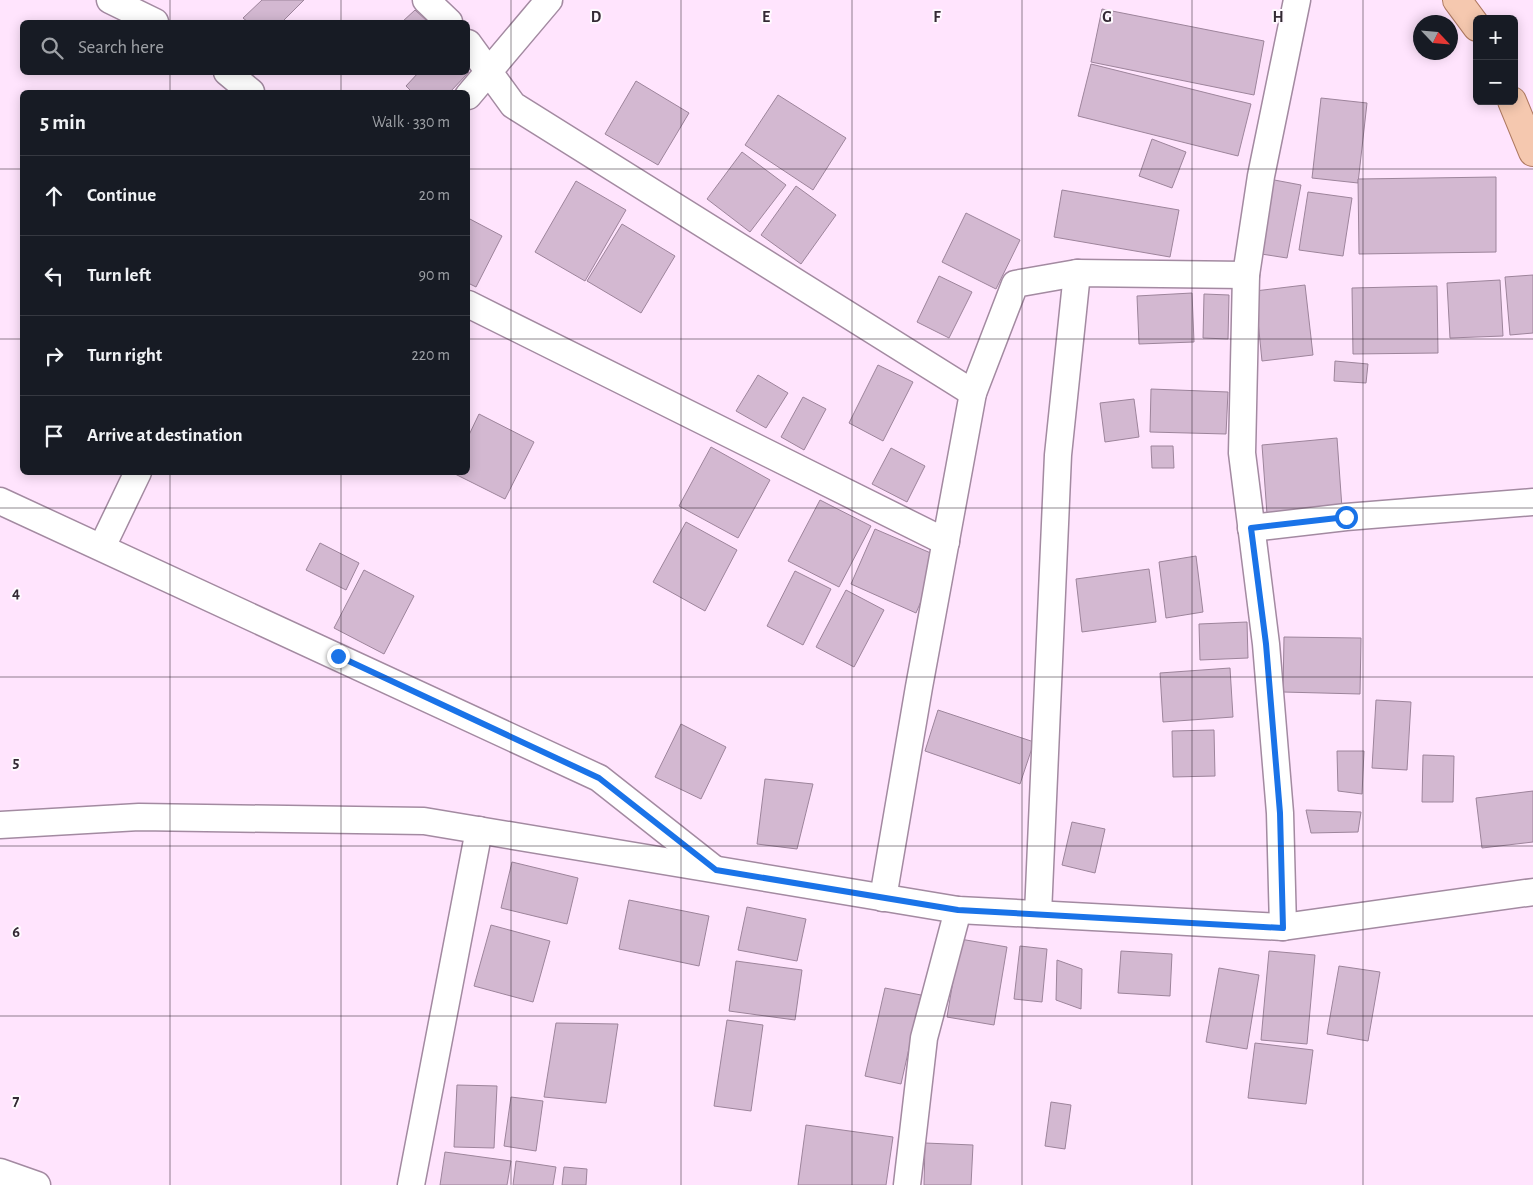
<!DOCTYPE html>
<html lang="en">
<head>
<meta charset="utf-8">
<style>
	body { margin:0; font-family:"Alegreya Sans",sans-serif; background:#20242c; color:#f1f3f6 }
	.controls { position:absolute; right:15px; top:15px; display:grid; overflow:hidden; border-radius:8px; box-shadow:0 2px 12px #0003 }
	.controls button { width:45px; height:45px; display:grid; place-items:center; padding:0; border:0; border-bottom:1px solid #363941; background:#171b24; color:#f1f3f6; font:25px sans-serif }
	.compass { position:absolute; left:1413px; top:15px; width:45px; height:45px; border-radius:50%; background:#171b24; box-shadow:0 2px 12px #0003; rotate:116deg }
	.stop { position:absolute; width:15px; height:15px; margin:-11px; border:4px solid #1a73e8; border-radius:50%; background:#fff }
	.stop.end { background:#1a73e8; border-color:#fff; box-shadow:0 1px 5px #0008 }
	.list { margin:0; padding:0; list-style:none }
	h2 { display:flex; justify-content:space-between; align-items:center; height:65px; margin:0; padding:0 20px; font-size:21px }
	h2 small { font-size:16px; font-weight:400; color:#9ea1a6 }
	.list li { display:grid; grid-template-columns:32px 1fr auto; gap:15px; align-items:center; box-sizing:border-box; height:80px; padding:0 20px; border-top:1px solid #363941 }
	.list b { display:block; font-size:19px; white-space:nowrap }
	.list em { font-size:16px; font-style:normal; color:#9ea1a6 }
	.icon { flex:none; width:28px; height:28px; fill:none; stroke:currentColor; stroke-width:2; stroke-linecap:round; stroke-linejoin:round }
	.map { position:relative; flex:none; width:1533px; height:1185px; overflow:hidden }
	.search { position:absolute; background:#171b24; box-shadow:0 2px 12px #0003; left:20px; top:20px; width:450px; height:55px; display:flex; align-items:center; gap:12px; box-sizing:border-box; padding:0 18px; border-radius:8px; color:#9ea1a6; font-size:19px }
	.panel { position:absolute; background:#171b24; box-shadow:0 2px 12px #0003; left:20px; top:90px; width:450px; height:385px; border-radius:8px }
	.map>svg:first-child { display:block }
</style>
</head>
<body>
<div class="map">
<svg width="1533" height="1185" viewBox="0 0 1533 1185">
	<rect width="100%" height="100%" fill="#ffe4fd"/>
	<g fill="#d3b8d1" stroke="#9d849b">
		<path d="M 262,0 L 304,0 L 282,22 L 248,22 L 243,18 Z"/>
		<path d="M 1102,9 L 1264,41 L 1254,95 L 1091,62 Z"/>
		<path d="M 415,10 L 428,22 L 402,22 Z"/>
		<path d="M 1091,64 L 1251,104 L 1238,156 L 1078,116 Z"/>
		<path d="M 468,71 L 469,72 L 450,92 L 412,92 L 406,86 L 419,72 L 468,72 Z"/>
		<path d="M 636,81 L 689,113 L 658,165 L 605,134 Z"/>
		<path d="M 778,95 L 846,138 L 813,190 L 745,145 Z"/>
		<path d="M 1321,98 L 1367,103 L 1358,183 L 1312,178 Z"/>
		<path d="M 1152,139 L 1186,152 L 1172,188 L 1139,176 Z"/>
		<path d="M 742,152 L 786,185 L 750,232 L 707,199 Z"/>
		<path d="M 1496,177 L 1496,252 L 1359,254 L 1358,179 Z"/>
		<path d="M 1269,179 L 1301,185 L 1287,258 L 1255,253 Z"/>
		<path d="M 576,181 L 626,210 L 585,281 L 535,252 Z"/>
		<path d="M 796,186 L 836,215 L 801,264 L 761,235 Z"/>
		<path d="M 1062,190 L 1179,210 L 1170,257 L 1054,237 Z"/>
		<path d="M 1308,192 L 1352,198 L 1343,256 L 1299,250 Z"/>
		<path d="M 966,213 L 1020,240 L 996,289 L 942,262 Z"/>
		<path d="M 468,218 L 502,236 L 476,287 L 468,283 Z"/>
		<path d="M 622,224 L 675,256 L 641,313 L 587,281 Z"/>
		<path d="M 1533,275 L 1533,333 L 1510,335 L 1505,277 Z"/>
		<path d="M 939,276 L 972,292 L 949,338 L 917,322 Z"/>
		<path d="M 1500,280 L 1503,336 L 1450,338 L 1447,283 Z"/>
		<path d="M 1305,285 L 1313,355 L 1262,361 L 1255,291 Z"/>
		<path d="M 1437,286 L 1438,353 L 1353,354 L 1352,288 Z"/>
		<path d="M 1192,293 L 1194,342 L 1139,344 L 1137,296 Z"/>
		<path d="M 1204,294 L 1229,295 L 1228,339 L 1203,338 Z"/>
		<path d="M 1335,361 L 1368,364 L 1366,383 L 1334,381 Z"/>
		<path d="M 878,365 L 913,382 L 883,441 L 849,423 Z"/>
		<path d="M 758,375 L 788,393 L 766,428 L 736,411 Z"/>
		<path d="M 1151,389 L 1228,392 L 1226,434 L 1150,432 Z"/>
		<path d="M 803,397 L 826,409 L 804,450 L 781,437 Z"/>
		<path d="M 1134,399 L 1139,437 L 1105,442 L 1100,403 Z"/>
		<path d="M 479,414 L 534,442 L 505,499 L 451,472 L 468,472 L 468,437 Z"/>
		<path d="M 1337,438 L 1342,508 L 1267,514 L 1262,445 Z"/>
		<path d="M 1151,446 L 1173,446 L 1174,468 L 1152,468 Z"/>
		<path d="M 711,447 L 770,480 L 738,538 L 679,506 Z"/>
		<path d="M 891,448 L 925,466 L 907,502 L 872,484 Z"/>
		<path d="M 820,500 L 871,526 L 839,587 L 788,561 Z"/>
		<path d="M 686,522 L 737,550 L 705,611 L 653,582 Z"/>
		<path d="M 875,529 L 940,557 L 916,613 L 851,584 Z"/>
		<path d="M 320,543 L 359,563 L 346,590 L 306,570 Z"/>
		<path d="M 1196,556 L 1203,612 L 1166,618 L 1159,562 Z"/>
		<path d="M 1149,569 L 1156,622 L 1082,632 L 1076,579 Z"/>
		<path d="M 364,570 L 414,596 L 384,654 L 334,628 Z"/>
		<path d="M 795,571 L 831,589 L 803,645 L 767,626 Z"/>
		<path d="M 846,590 L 884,610 L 854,667 L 816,647 Z"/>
		<path d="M 1247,622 L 1248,658 L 1200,660 L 1199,624 Z"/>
		<path d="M 1284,637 L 1361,638 L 1360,694 L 1283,692 Z"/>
		<path d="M 1230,668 L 1233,717 L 1163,722 L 1160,673 Z"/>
		<path d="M 1376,700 L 1411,702 L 1407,770 L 1372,768 Z"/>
		<path d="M 938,710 L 1034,742 L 1020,784 L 925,751 Z"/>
		<path d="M 681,724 L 726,747 L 701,799 L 655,777 Z"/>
		<path d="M 1214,730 L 1215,776 L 1173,777 L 1172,731 Z"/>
		<path d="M 1337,751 L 1364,751 L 1362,794 L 1338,791 Z"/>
		<path d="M 1423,755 L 1454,756 L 1453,802 L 1422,802 Z"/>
		<path d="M 765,779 L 813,784 L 797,849 L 757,844 Z"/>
		<path d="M 1533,791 L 1533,842 L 1482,848 L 1476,798 Z"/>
		<path d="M 1306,810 L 1361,812 L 1358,832 L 1311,833 Z"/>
		<path d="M 1072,822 L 1105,829 L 1095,873 L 1062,865 Z"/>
		<path d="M 512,862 L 578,878 L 567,924 L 501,908 Z"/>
		<path d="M 629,900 L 709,916 L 699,966 L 619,949 Z"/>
		<path d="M 747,907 L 806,919 L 797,961 L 738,950 Z"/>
		<path d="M 491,925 L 550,941 L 533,1002 L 474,986 Z"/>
		<path d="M 960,939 L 1007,947 L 994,1025 L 947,1017 Z"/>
		<path d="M 1020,946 L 1047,949 L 1042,1002 L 1014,999 Z"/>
		<path d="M 1121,951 L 1172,954 L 1170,996 L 1118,993 Z"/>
		<path d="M 1269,951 L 1315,955 L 1307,1044 L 1261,1040 Z"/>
		<path d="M 1057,960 L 1082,969 L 1081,1009 L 1056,1000 Z"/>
		<path d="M 736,961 L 802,970 L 795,1020 L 729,1011 Z"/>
		<path d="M 1339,966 L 1380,972 L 1368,1041 L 1327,1034 Z"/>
		<path d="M 1219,968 L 1259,975 L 1247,1049 L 1206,1042 Z"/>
		<path d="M 885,988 L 921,995 L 901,1084 L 865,1076 Z"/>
		<path d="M 727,1020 L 763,1025 L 751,1111 L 714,1106 Z"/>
		<path d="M 556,1023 L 618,1024 L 606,1103 L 544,1097 Z"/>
		<path d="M 1255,1043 L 1313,1050 L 1306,1104 L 1248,1098 Z"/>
		<path d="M 457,1085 L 497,1086 L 494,1148 L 454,1147 Z"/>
		<path d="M 511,1097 L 543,1101 L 536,1151 L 504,1146 Z"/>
		<path d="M 1051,1102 L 1071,1105 L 1065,1149 L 1045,1146 Z"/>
		<path d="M 806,1125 L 893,1137 L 886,1185 L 798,1185 Z"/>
		<path d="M 925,1143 L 973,1145 L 971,1185 L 924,1185 Z"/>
		<path d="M 445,1152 L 511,1161 L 507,1185 L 440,1185 Z"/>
		<path d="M 516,1161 L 556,1167 L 553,1185 L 513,1185 Z"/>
		<path d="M 564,1167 L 587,1169 L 586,1185 L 562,1185 Z"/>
	</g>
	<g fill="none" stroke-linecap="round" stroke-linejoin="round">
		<defs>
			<g id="minor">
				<path d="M 110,0 L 155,22"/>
				<path d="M 426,0 L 449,22"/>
				<path d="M 468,43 L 513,105 L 973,393"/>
				<path d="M 227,72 L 251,92"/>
				<path d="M 468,96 L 549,0"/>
				<path d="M 468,304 L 946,542"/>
				<path d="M 0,501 L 599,778 L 713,868"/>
				<path d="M 1251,528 L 1346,517 L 1533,502"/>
				<path d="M 102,547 L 138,472"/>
				<path d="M 0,825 L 139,817 L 424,821 L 958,910 L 1283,927 L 1533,892"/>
				<path d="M 883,898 L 919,687 L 973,393 L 1015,284 L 1077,273 L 1246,275"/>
				<path d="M 1038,914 L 1058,455 L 1077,273"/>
				<path d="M 1283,927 L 1280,813 L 1266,644 L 1242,453 L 1246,275 L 1261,176 L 1297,0"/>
				<path d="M 0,1172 L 37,1185"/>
				<path d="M 411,1185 L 479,830"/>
				<path d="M 907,1185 L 924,1038 L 958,910"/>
			</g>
			<g id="primary">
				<path d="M 1457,0 L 1477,27"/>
				<path d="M 1512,101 L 1533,152"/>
			</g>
		</defs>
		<use href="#minor" stroke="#a38aa1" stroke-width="29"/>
		<use href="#primary" stroke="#ae7961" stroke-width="30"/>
		<use href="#minor" stroke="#fff" stroke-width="26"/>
		<use href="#primary" stroke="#f5c8af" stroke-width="28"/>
	</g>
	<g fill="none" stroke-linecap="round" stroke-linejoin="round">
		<path stroke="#1a73e8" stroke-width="6" d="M 338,656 L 599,778 L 716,870 L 958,910 L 1283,928 L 1280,813 L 1266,644 L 1251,528 L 1346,517"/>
	</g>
	<path fill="none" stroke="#342a34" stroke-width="1" stroke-opacity="0.55" d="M 170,0 L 170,22M 341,0 L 341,22M 511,0 L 511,1185M 681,0 L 681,1185M 852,0 L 852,1185M 1022,0 L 1022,1185M 1192,0 L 1192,1185M 1363,0 L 1363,1185M 170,72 L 170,92M 341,72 L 341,92M 0,169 L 22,169M 468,169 L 1533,169M 0,339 L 22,339M 468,339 L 1533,339M 170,472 L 170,1185M 341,472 L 341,1185M 0,508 L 1533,508M 0,677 L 1533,677M 0,846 L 1533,846M 0,1016 L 1533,1016"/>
	<g font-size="16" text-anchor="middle" font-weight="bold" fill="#342a34" stroke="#fef9fe" stroke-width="4" stroke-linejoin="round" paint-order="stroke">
		<text x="596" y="22">D</text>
		<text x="766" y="22">E</text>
		<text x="937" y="22">F</text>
		<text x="1107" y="22">G</text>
		<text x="1278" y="22">H</text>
		<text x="16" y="598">4</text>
		<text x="16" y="767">5</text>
		<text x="16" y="937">6</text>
		<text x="16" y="1106">7</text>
	</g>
</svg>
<div class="controls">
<button>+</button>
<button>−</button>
</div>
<svg class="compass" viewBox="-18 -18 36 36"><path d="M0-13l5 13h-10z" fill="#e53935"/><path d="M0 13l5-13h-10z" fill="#9ea1a6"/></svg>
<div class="stop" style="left:1346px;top:517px"></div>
<div class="stop end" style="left:338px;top:656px"></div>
<div class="search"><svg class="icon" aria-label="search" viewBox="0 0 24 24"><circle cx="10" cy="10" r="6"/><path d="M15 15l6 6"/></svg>Search here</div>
<section class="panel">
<h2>5 min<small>Walk · 330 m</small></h2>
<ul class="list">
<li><svg class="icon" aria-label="ahead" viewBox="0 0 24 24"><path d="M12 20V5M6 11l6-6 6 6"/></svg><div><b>Continue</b></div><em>20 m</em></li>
<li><svg class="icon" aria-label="left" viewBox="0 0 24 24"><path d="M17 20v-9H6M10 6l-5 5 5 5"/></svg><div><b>Turn left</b></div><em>90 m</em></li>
<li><svg class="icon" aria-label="right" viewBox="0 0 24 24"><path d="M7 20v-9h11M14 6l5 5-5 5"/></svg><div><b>Turn right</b></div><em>220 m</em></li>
<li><svg class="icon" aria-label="arrive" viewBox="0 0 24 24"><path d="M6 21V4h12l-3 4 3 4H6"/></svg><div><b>Arrive at destination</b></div></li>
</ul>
</section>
</div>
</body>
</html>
